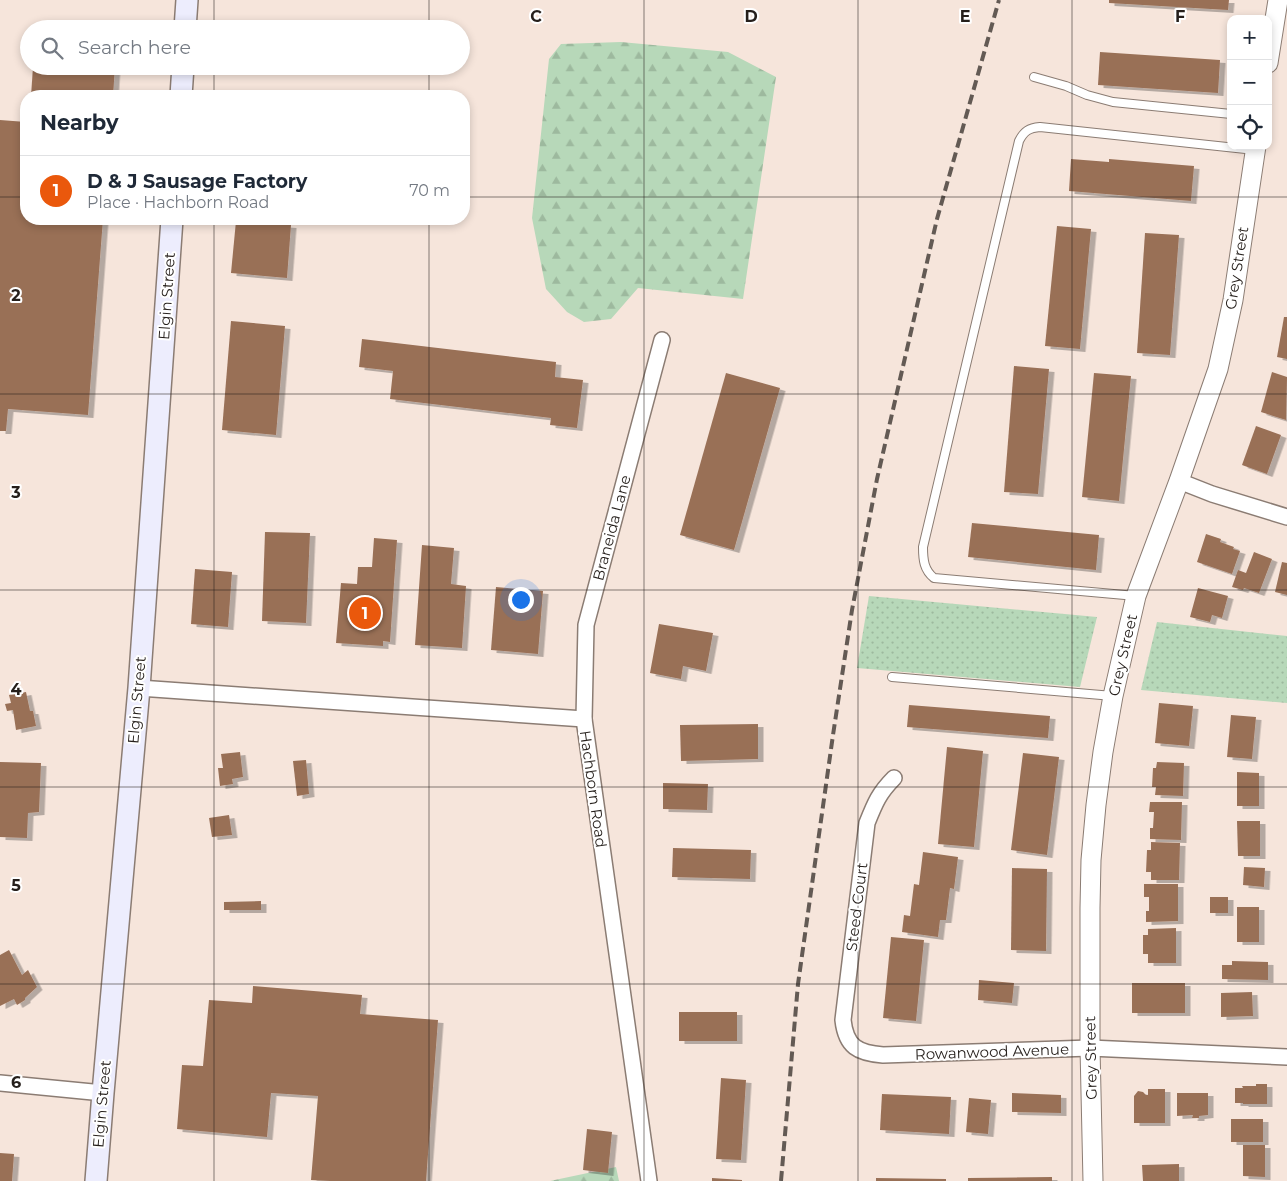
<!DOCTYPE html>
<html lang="en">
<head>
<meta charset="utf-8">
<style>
	body { margin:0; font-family:Montserrat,sans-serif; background:#f2f2f3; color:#1f2937 }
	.controls { position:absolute; right:15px; top:15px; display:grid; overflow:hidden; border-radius:10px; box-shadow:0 2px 8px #0003 }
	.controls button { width:45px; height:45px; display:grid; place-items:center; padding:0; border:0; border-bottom:1px solid #e0e1e3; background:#fff; color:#1f2937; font:25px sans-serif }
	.you { position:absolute; left:520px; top:599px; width:18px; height:18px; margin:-12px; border:4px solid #fff; border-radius:50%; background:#1a73e8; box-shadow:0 0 0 8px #1a73e833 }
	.badge { display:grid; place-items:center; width:32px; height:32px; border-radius:50%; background:#ea580c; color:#fff; font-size:16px; font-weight:700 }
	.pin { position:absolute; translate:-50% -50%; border:2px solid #fff; box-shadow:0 1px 5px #0006 }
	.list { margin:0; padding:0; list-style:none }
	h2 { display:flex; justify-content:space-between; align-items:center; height:65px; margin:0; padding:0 20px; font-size:21px }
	h2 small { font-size:16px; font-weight:400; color:#747a83 }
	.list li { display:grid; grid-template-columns:32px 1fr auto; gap:15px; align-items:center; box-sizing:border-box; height:70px; padding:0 20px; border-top:1px solid #e0e1e3 }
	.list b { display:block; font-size:19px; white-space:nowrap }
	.list p { margin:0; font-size:16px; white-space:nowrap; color:#747a83 }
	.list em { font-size:16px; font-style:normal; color:#747a83 }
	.icon { flex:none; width:28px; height:28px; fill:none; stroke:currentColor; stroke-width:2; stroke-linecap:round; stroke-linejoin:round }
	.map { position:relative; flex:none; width:1287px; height:1181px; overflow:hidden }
	.search { position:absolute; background:#fff; box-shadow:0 2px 8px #0003; left:20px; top:20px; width:450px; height:55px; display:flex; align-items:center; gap:12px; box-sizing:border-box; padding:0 18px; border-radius:28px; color:#747a83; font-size:19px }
	.panel { position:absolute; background:#fff; box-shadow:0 2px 8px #0003; left:20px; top:90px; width:450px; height:135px; border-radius:20px }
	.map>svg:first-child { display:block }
</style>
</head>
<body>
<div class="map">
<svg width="1287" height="1181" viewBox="0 0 1287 1181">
	<defs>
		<pattern id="grass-dots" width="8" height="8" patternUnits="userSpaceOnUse" patternTransform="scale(1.25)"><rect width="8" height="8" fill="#b7d8b9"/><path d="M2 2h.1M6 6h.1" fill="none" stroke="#9db99e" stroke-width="1.8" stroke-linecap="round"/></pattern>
		<pattern id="forest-firs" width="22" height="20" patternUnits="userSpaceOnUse" patternTransform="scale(1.25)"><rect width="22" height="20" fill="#b7d8b9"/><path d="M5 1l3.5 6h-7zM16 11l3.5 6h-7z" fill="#9db99e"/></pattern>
		<filter id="shadow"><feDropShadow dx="5.5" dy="3" stdDeviation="0" flood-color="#0004"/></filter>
	</defs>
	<rect width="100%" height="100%" fill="#f6e5db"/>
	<g fill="url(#grass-dots)">
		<path d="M 869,596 L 1097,617 L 1080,687 L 857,668 Z"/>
		<path d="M 1157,622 L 1287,636 L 1287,703 L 1141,690 Z"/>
	</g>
	<g fill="url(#forest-firs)">
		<path d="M 621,42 L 728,52 L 776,77 L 743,299 L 638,288 L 611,319 L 584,322 L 567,312 L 546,289 L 532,218 L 549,59 L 561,44 Z"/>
		<path d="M 616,1167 L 619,1181 L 550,1181 Z"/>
	</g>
	<g fill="#997057" filter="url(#shadow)">
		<path d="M 1109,0 L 1229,0 L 1228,10 L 1109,3 Z"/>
		<path d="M 1100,52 L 1220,60 L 1218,93 L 1098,85 Z"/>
		<path d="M 35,66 L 115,66 L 113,96 L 31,96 L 33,67 Z"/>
		<path d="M 0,120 L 26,122 L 26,219 L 103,219 L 88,415 L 8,409 L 6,431 L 0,431 Z"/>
		<path d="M 1071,159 L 1109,162 L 1109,159 L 1194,166 L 1191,201 L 1069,191 Z"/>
		<path d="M 236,221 L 291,225 L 287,278 L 231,273 Z"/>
		<path d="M 1057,226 L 1091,229 L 1080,349 L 1045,346 Z"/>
		<path d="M 1145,233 L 1179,235 L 1170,355 L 1137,353 Z"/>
		<path d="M 1284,317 L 1287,317 L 1287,359 L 1277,357 Z"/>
		<path d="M 231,321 L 285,326 L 276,435 L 222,430 Z"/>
		<path d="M 362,339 L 556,362 L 555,377 L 583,380 L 577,428 L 550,425 L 551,418 L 390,399 L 393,371 L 359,367 Z"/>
		<path d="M 1014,366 L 1049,369 L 1038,494 L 1004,492 Z"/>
		<path d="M 1272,372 L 1287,377 L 1286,420 L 1261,412 Z"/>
		<path d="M 726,373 L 780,388 L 734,550 L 680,535 Z"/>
		<path d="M 1094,373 L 1131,376 L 1119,501 L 1082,497 Z"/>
		<path d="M 1256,426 L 1281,435 L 1267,474 L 1242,465 Z"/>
		<path d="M 972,523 L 1099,535 L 1096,570 L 968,557 Z"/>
		<path d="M 265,532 L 310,533 L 306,623 L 262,621 Z"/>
		<path d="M 1206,534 L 1221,539 L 1220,542 L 1234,547 L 1233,549 L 1240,551 L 1232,574 L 1197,562 Z"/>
		<path d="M 374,538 L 397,540 L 390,642 L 383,641 L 383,646 L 336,643 L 341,583 L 357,584 L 358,567 L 372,567 Z"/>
		<path d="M 422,545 L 454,548 L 451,584 L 466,586 L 462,648 L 415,645 Z"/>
		<path d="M 1254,552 L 1272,559 L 1259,593 L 1244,588 L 1243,590 L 1232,587 L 1238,570 L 1246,573 Z"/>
		<path d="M 1282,562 L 1287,563 L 1287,595 L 1275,592 Z"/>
		<path d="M 195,569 L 232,572 L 228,627 L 191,624 Z"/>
		<path d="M 496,587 L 543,591 L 538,654 L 491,650 Z"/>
		<path d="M 1198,588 L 1228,596 L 1222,618 L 1212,615 L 1210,622 L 1190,617 Z"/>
		<path d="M 659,624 L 713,633 L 706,671 L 683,666 L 681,679 L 650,673 Z"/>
		<path d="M 26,692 L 30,711 L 33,711 L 36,726 L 16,730 L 13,710 L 7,711 L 5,704 L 11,703 L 9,695 Z"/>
		<path d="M 1159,703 L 1193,706 L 1189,746 L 1155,743 Z"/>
		<path d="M 909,705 L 1050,716 L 1048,738 L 907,727 Z"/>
		<path d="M 1231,715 L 1256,717 L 1252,759 L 1227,757 Z"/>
		<path d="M 758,724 L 758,759 L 681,761 L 680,725 Z"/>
		<path d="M 947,747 L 983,751 L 974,847 L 938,844 Z"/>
		<path d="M 240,752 L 243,777 L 232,779 L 233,784 L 220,786 L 218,768 L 223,768 L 221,754 Z"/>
		<path d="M 1023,753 L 1059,757 L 1047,855 L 1011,850 Z"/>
		<path d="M 306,760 L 309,794 L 297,796 L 293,761 Z"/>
		<path d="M 0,762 L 41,763 L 39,812 L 28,813 L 27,838 L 0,837 Z"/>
		<path d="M 1157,762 L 1184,763 L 1183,796 L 1155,795 L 1156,787 L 1152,787 L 1153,768 L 1156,768 Z"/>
		<path d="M 1237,772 L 1259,773 L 1259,806 L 1237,806 Z"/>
		<path d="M 663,783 L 708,784 L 707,810 L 663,809 Z"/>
		<path d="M 1150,802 L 1182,802 L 1181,840 L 1150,839 L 1150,828 L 1153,828 L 1154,812 L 1149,812 Z"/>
		<path d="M 229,815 L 232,835 L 212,837 L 209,818 Z"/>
		<path d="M 1237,821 L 1260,821 L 1260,856 L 1238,856 Z"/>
		<path d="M 1151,842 L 1180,843 L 1179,880 L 1151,880 L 1151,872 L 1146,872 L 1147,850 L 1151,850 Z"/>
		<path d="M 673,848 L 751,850 L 750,879 L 672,877 Z"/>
		<path d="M 923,852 L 958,857 L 954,889 L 950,888 L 946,920 L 940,920 L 938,937 L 902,932 L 904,915 L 910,916 L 914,884 L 919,885 Z"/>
		<path d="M 1244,867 L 1265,868 L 1264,887 L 1243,885 Z"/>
		<path d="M 1012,868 L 1047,869 L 1046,951 L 1011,950 Z"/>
		<path d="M 1144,884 L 1178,884 L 1178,921 L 1146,922 L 1146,911 L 1149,911 L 1149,897 L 1144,897 Z"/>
		<rect x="1210" y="897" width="18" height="16"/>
		<path d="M 261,901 L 261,910 L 224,910 L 224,902 Z"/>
		<rect x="1237" y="907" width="22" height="35"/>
		<path d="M 1176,928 L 1176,963 L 1148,963 L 1148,954 L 1143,954 L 1143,935 L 1148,935 L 1148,929 Z"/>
		<path d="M 891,937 L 924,940 L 916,1021 L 883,1018 Z"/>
		<path d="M 9,950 L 22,975 L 28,970 L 37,987 L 25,998 L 25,1000 L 17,1005 L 14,999 L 0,1006 L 0,955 Z"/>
		<path d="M 1232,961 L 1268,962 L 1268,980 L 1222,979 L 1222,965 L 1232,965 Z"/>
		<path d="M 979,980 L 1014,983 L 1012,1003 L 978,1000 Z"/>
		<rect x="1132" y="983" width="53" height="30"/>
		<path d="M 253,986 L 362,995 L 360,1014 L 438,1020 L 426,1181 L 330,1181 L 311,1180 L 318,1096 L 271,1093 L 267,1137 L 177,1129 L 182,1065 L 203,1066 L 209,1000 L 252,1003 Z"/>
		<path d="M 1252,992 L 1253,1016 L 1221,1017 L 1221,993 Z"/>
		<rect x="679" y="1012" width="58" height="29"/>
		<path d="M 721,1078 L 746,1080 L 741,1160 L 716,1159 Z"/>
		<path d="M 1256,1084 L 1267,1084 L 1267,1104 L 1243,1104 L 1243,1103 L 1235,1103 L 1235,1088 L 1243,1088 L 1242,1086 L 1256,1086 Z"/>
		<path d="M 1148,1089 L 1165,1089 L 1165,1123 L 1134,1123 L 1134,1096 L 1138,1091 L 1143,1092 L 1146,1095 L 1148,1095 Z"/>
		<path d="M 1012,1093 L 1061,1095 L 1061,1113 L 1012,1112 Z"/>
		<path d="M 1177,1093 L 1208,1093 L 1208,1115 L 1199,1116 L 1199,1118 L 1192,1118 L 1193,1115 L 1177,1116 Z"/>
		<path d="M 882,1094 L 951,1097 L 949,1134 L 880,1130 Z"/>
		<path d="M 969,1098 L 991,1100 L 988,1134 L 966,1132 Z"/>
		<rect x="1231" y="1119" width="32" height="23"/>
		<path d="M 587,1129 L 612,1132 L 608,1173 L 583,1170 Z"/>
		<path d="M 1243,1145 L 1265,1145 L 1265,1177 L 1243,1176 Z"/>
		<path d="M 0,1153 L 14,1154 L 12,1181 L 0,1181 Z"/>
		<path d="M 1179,1164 L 1179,1181 L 1143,1181 L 1142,1165 Z"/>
		<path d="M 1052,1177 L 1052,1181 L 968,1181 L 968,1178 Z"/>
		<path d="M 712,1178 L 742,1180 L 742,1181 L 712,1181 Z"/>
		<path d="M 876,1178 L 946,1179 L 946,1181 L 876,1181 Z"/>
	</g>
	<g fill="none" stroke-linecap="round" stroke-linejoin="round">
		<defs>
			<g id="service">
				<path d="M 1034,77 L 1066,86 L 1087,95 L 1113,102 L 1231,114"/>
				<path d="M 1136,596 L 934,578 C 924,570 923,560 923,547 L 1019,141 C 1024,131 1029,128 1040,127 L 1255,150"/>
				<path d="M 892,677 L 1113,696"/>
			</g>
			<g id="minor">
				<path d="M 1179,481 L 1212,494 L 1287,517"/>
				<path d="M 139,688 L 584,719"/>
				<path d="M 894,778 C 879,793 875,803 867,823 L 843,1020 C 846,1047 858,1053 883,1055 L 1090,1048 L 1287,1057"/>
				<path d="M 0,1083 L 103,1093"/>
				<path d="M 649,1181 L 584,719 L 586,625 L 662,340"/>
			</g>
			<g id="tertiary">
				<path d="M 1268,63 L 1278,0"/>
				<path d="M 1093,1181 L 1090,1048 L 1090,908 L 1091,860 L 1096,805 L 1103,752 L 1113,696 L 1136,596 L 1179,481 L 1218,369 L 1233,300 L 1256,146"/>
			</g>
			<g id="secondary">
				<path d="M 185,29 L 187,0"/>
				<path d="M 181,96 L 183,66"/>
				<path d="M 96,1181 L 103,1093 L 139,688 L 172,219"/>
			</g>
		</defs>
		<use href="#service" stroke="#8b7c73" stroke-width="10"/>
		<use href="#minor" stroke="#8b7c73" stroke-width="18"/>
		<use href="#tertiary" stroke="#8b7c73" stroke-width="21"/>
		<use href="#secondary" stroke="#8b7c73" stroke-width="24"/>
		<use href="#service" stroke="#fff" stroke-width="8"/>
		<use href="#minor" stroke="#fff" stroke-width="15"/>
		<use href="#tertiary" stroke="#fff" stroke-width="19"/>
		<use href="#secondary" stroke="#ededfd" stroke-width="21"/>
		<path stroke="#635a54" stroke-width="4" stroke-dasharray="10 5" stroke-linecap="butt" d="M 781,1181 L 798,984 L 833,735 L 852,610 L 877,479 L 937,219 L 999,0"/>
	</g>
	<path fill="none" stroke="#251f1b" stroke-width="1" stroke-opacity="0.55" d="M 214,0 L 214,29M 429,0 L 429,29M 644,0 L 644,1181M 858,0 L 858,1181M 1072,0 L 1072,1181M 214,66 L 214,96M 429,66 L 429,96M 0,197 L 26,197M 464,197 L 1287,197M 214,219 L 214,1181M 429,219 L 429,1181M 0,394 L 1287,394M 0,590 L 1287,590M 0,787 L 1287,787M 0,984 L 1287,984"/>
	<g text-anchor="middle" stroke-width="4" stroke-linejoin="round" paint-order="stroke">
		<g font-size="15" fill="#251f1b" stroke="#fff">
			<text transform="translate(1237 268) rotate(-81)" y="5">Grey Street</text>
			<text transform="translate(167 296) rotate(-86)" y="5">Elgin Street</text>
			<text transform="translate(612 528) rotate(-75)" y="5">Braneida Lane</text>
			<text transform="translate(1123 655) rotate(-77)" y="5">Grey Street</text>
			<text transform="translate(137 700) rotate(-85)" y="5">Elgin Street</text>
			<text transform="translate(593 789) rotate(82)" y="5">Hachborn Road</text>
			<text transform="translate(857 907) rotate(-83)" y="5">Steed Court</text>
			<text transform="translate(992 1052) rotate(-2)" y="5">Rowanwood Avenue</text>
			<text transform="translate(1091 1058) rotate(-91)" y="5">Grey Street</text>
			<text transform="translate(102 1104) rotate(-85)" y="5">Elgin Street</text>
		</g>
	</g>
	<g font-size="16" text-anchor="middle" font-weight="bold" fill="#251f1b" stroke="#fff" stroke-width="4" stroke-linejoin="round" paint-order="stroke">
		<text x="536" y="22">C</text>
		<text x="751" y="22">D</text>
		<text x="965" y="22">E</text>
		<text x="1180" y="22">F</text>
		<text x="16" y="301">2</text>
		<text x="16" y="498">3</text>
		<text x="16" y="695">4</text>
		<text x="16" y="891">5</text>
		<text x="16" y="1088">6</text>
	</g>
</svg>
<div class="controls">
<button>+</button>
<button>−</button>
<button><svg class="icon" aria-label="locate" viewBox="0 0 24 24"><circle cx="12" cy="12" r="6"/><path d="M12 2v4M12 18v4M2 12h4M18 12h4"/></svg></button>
</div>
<div class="you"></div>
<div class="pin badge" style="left:365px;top:613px">1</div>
<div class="search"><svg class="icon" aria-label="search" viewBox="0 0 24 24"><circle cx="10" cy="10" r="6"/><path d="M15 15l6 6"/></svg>Search here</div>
<section class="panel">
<h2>Nearby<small></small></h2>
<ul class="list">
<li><span class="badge">1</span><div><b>D &amp; J Sausage Factory</b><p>Place · Hachborn Road</p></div><em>70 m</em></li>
</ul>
</section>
</div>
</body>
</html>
